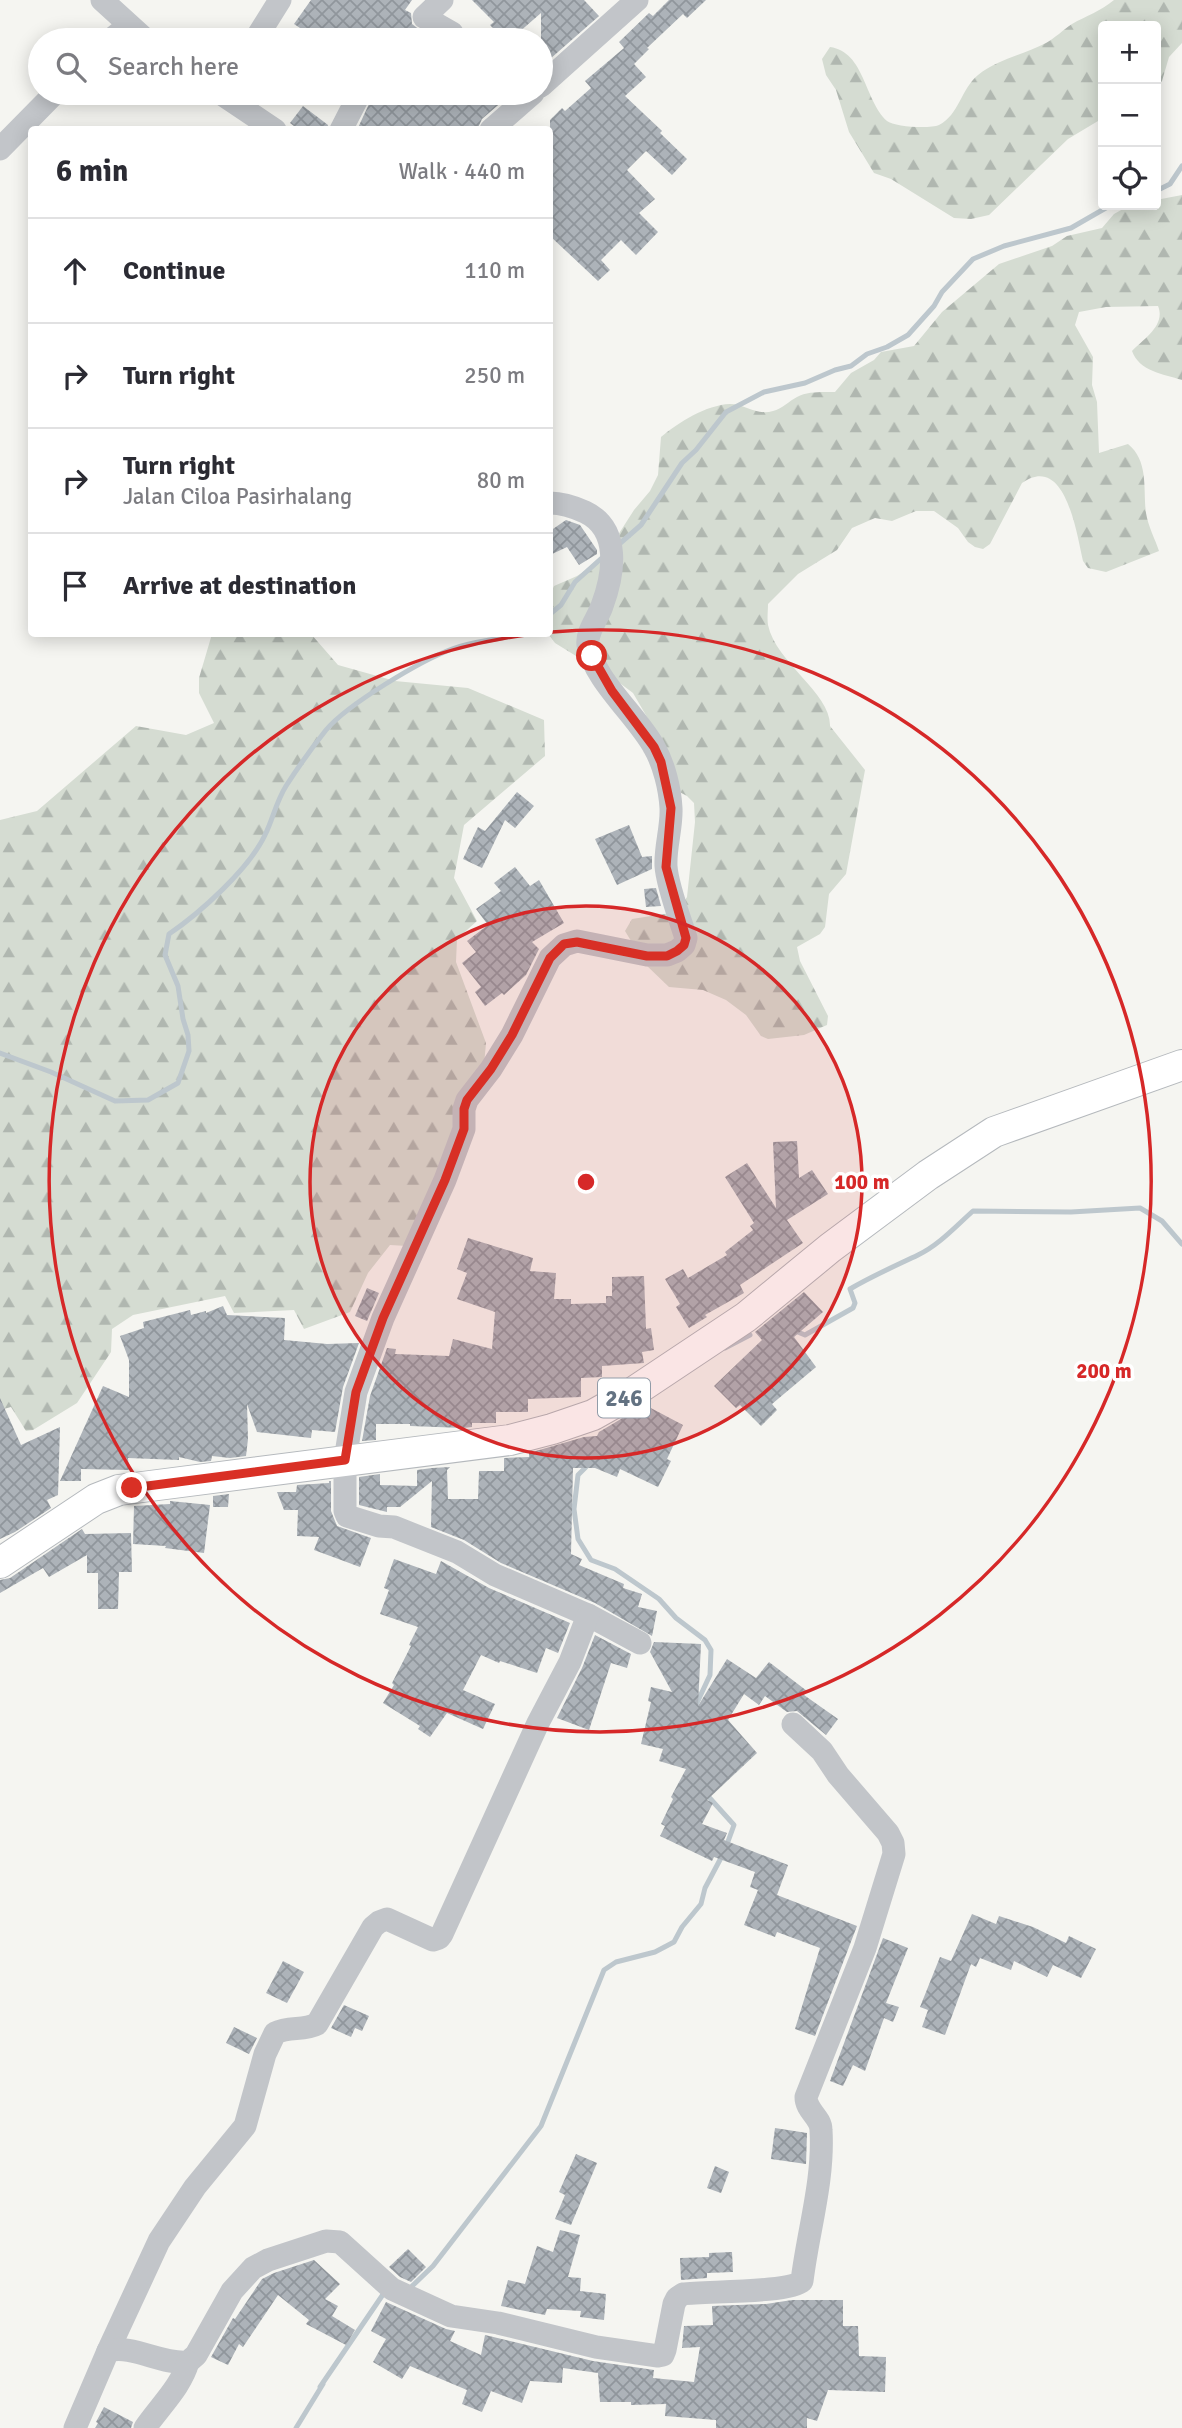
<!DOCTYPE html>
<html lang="en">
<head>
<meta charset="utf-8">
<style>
	body { margin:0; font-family:Signika,sans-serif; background:#f2f2f3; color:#2b2b33 }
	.controls { position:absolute; right:21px; top:21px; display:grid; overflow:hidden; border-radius:7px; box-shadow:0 4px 18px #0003 }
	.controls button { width:63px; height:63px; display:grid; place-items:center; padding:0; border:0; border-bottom:2px solid #e1e1e2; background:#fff; color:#2b2b33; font:35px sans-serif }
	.stop { position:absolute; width:21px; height:21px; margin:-16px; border:5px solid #d93025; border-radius:50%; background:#fff }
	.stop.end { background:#d93025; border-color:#fff; box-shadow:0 2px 7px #0008 }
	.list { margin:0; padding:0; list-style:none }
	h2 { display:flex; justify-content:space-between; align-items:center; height:91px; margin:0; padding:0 28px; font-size:30px }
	h2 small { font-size:23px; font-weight:400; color:#7c7c81 }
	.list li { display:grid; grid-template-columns:46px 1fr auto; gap:21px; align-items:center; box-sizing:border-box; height:105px; padding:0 28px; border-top:2px solid #e1e1e2 }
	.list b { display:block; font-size:26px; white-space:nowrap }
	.list p { margin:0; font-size:23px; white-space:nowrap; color:#7c7c81 }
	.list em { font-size:23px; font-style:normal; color:#7c7c81 }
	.icon { flex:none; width:38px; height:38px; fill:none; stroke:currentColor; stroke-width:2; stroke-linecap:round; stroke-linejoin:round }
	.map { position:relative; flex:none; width:1182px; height:2428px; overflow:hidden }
	.search { position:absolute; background:#fff; box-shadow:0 4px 18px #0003; left:28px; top:28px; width:525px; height:77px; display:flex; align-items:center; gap:18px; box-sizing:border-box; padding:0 24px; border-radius:38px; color:#7c7c81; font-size:26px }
	.panel { position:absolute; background:#fff; box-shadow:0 4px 18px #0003; left:28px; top:126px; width:525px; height:511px; border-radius:7px }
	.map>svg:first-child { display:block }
</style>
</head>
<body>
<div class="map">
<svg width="1182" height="2428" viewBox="0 0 1182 2428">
	<defs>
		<pattern id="forest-firs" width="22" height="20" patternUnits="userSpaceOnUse" patternTransform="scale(1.75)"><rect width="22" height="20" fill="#d5dcd2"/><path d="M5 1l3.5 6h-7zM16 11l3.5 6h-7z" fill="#b0b7b0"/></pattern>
		<pattern id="building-cross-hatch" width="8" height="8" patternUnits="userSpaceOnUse" patternTransform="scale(1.75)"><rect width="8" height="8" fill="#adb3b9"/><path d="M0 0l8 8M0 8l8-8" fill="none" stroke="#90969c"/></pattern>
	</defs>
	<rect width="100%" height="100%" fill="#f5f5f1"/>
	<g fill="url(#forest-firs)">
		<path d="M 1114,0 L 1182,0 L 1182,43 L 1169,57 L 1162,81 L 1156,88 L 1156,26 L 1103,26 L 1103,118 L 1068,139 L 989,215 L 971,219 L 954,218 L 891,179 L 874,173 L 849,132 L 836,90 L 826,75 L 822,59 L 830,47 C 865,52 864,100 887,121 C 894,127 930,129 939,125 C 959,115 961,89 978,75 C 998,59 1023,55 1046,43 C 1055,38 1063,30 1072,24 C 1086,16 1101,11 1114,0 Z"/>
		<path d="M 1182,195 L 1182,380 C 1163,374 1139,371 1132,351 C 1144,339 1166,325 1158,306 L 1106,307 L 1079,312 L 1075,325 L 1093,357 L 1092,385 L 1097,402 L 1099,453 L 1128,444 C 1149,461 1143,489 1146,513 C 1148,526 1155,539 1159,551 L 1106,572 L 1088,568 L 1083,561 C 1077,536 1066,452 1022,483 L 990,544 L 983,549 L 975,547 L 968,542 L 958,528 L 934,511 L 916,511 L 892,521 L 875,518 L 852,528 L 837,550 L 798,574 L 768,604 C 768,610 767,619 768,625 C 776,663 831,693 830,726 L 865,770 L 846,874 L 829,894 L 825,927 L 820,934 L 797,947 L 800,961 L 828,1016 L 827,1025 L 804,1035 L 768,1039 L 761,1036 L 746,1015 L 726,1000 L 703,990 L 669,987 L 645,964 L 625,931 L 632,919 L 677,912 L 687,897 L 695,822 L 694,803 L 687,796 L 672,788 L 668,753 L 633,693 L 589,660 L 576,656 L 555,643 L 550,636 L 550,595 L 554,586 L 577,576 L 602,560 L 634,510 L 650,491 L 658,475 L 661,437 C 679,422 706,405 730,404 C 745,404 757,416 773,411 C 782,409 789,401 797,397 C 808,391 822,392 835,392 L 851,373 L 874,360 L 881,352 L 914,346 L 942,312 L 999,264 L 1052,246 L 1067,236 L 1102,228 L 1114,214 L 1130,205 L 1156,205 L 1156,200 Z"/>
		<path d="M 212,634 L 311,634 L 338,665 L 395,681 L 468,688 L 544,720 L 545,756 L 464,825 L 454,878 L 477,921 L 457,939 L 456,962 L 486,1043 L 484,1065 L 456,1139 L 407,1246 L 390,1245 L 368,1273 L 350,1312 L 304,1329 L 294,1310 L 234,1313 L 225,1296 L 133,1315 L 112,1329 L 111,1352 L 77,1403 L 33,1430 L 26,1431 L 11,1407 L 0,1410 L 0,820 L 37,811 L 136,726 L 186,735 L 214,723 L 199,693 L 199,678 Z"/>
	</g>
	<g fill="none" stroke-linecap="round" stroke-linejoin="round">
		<g stroke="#bdc7cd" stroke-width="5">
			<path d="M 1156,191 L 1170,184 L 1182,166"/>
			<path d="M 617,546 L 641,525 L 682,463 L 696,450 L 726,412 L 764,392 L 805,383 L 835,370 L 851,366 L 867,354 L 887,347 L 908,335 L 934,306 L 942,292 L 973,259 L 1004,246 L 1071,228 L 1111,205"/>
			<path d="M 550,614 L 561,605 L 575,582 L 604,556"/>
			<path d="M 0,1053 L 51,1072 L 115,1101 L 148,1100 L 178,1083 L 189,1051 L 188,1035 L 183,1019 L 178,986 L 165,955 L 169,934 C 200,913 249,869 265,835 C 273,819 276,802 286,786 C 297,769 314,745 326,730 C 348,704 420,661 452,649 C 473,641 497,640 519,634"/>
			<path d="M 793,1330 L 805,1335 L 853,1308 L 855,1303 L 850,1289 C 872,1276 895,1266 918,1255 C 939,1245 956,1226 973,1211 L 1071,1212 L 1140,1208 L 1162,1221 L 1182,1244"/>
			<path d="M 725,1348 L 750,1335"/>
			<path d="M 586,1463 L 586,1467 L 578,1475 L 574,1509 L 578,1539 L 591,1560 L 615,1569 L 659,1599 L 676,1618 L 705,1640 L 711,1650 L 710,1675 L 696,1705"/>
			<path d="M 707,1795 L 734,1825 L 726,1847"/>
			<path d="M 407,2291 L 433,2266 L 541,2126 L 604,1970 L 616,1962 L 655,1952 L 674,1942 L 682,1927 L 701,1904 L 705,1888 L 722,1856"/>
			<path d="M 296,2428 L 323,2384 L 320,2387 L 386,2290"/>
		</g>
	</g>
	<g fill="url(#building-cross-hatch)">
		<path d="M 311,0 L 412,0 L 405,10 L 411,13 L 412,24 L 433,40 L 363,40 L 349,33 L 345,40 L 318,40 L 294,24 Z"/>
		<path d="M 472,0 L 584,0 L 599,16 L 550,59 L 541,48 L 541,13 L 510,40 L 504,40 L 490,25 L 494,22 Z"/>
		<path d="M 669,0 L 706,0 L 687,18 L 683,14 L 647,48 L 649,49 L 634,64 L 646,77 L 625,96 L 662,131 L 660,133 L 687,159 L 672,175 L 646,151 L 627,170 L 655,199 L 639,213 L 658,232 L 636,255 L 621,240 L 601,260 L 610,270 L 598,281 L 550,236 L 550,120 L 562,108 L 565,111 L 591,88 L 585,81 L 624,48 L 619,42 L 649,13 L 653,16 Z"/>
		<path d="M 374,93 L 512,93 L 482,119 L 477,130 L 357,130 Z"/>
		<path d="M 303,106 L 328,125 L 327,130 L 299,130 L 290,123 Z"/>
		<path d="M 566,520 L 580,525 L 597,550 L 597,554 L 579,565 L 567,547 L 550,555 L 550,531 Z"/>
		<path d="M 517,792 L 534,806 L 515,828 L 505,820 L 482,868 L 463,859 L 478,827 L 485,831 Z"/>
		<path d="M 629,825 L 642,857 L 652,856 L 652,869 L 617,885 L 595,839 Z"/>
		<path d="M 515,867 L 530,886 L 539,880 L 564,923 L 532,942 L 539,949 L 526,975 L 504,995 L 502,993 L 485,1006 L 475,992 L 481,987 L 462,963 L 476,952 L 467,941 L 488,925 L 476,909 L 501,891 L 494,883 Z"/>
		<path d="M 656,888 L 661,906 L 646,907 L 644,889 Z"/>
		<path d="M 797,1141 L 799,1178 L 812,1170 L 828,1194 L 787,1220 L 803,1243 L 740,1285 L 744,1293 L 705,1315 L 707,1317 L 689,1328 L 676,1307 L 680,1304 L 665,1279 L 683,1269 L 688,1278 L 727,1255 L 725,1252 L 753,1230 L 750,1226 L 754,1223 L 725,1177 L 747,1163 L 776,1208 L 773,1142 Z"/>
		<path d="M 468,1238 L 533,1258 L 530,1271 L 556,1273 L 554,1299 L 571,1299 L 571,1304 L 606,1303 L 606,1296 L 612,1296 L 612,1277 L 644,1276 L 646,1329 L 651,1328 L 654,1350 L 642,1352 L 644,1363 L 602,1366 L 602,1377 L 581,1378 L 581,1397 L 528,1399 L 528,1412 L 496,1412 L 496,1423 L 472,1423 L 472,1427 L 463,1428 L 410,1426 L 410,1424 L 376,1424 L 376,1440 L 362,1441 L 370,1396 L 387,1348 L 396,1349 L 395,1354 L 449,1356 L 453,1339 L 492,1349 L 495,1312 L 457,1299 L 467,1273 L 457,1269 Z"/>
		<path d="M 367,1288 L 379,1293 L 367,1321 L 355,1316 Z"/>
		<path d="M 804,1292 L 823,1312 L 794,1337 L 816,1367 L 772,1404 L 777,1410 L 761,1426 L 740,1405 L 736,1408 L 714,1386 L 762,1340 L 755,1332 Z"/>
		<path d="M 223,1306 L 227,1315 L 285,1318 L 284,1340 L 327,1344 L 359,1343 L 343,1387 L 335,1432 L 312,1430 L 311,1438 L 257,1432 L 247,1404 L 248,1439 L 246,1456 L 230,1458 L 212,1456 L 211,1461 L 200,1462 L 179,1457 L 179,1460 L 128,1458 L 129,1470 L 81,1469 L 81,1481 L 60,1481 L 103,1386 L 129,1397 L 129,1360 L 120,1336 L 144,1328 L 143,1322 L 190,1310 L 191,1315 L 206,1311 L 206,1313 Z"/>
		<path d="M 0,1398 L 21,1445 L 60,1427 L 58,1495 L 47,1500 L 51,1508 L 15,1532 L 0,1539 Z"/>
		<path d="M 647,1406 L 683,1425 L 667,1459 L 671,1461 L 658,1487 L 620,1469 L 617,1477 L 595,1468 L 573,1468 L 571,1554 L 582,1559 L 579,1565 L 624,1584 L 623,1588 L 642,1594 L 638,1607 L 657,1611 L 652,1636 L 595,1603 L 501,1563 L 464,1540 L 431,1527 L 432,1481 L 400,1507 L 387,1507 L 387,1512 L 359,1505 L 359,1477 L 380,1474 L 380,1485 L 417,1486 L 417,1470 L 432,1468 L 450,1467 L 447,1470 L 448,1499 L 478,1499 L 479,1471 L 504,1471 L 504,1458 L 529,1457 L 529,1453 L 584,1437 L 597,1436 L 599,1432 L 631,1413 L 640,1418 Z"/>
		<path d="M 329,1481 L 331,1481 L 331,1511 L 337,1526 L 371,1538 L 360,1567 L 314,1550 L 319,1537 L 297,1536 L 298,1510 L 284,1510 L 277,1492 L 296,1492 L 297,1485 L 329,1483 Z"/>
		<path d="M 229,1494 L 228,1507 L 213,1507 L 213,1496 Z"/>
		<path d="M 170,1501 L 210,1505 L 204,1553 L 165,1548 L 166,1546 L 133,1544 L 134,1506 L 170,1504 Z"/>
		<path d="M 82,1529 L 85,1534 L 131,1533 L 132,1572 L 119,1572 L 118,1609 L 98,1609 L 98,1573 L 87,1573 L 87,1555 L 49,1577 L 43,1568 L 0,1593 L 0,1580 L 10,1578 Z"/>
		<path d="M 394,1559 L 436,1574 L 441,1561 L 489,1588 L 570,1623 L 558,1653 L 546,1648 L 537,1673 L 500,1661 L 499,1663 L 481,1655 L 463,1690 L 495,1704 L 483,1729 L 447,1713 L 430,1737 L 418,1729 L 420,1726 L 383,1703 L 394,1685 L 392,1683 L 411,1646 L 409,1645 L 418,1627 L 380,1614 L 389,1590 L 384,1588 Z"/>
		<path d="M 595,1635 L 631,1654 L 627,1668 L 611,1663 L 589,1730 L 557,1718 L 582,1668 Z"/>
		<path d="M 654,1642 L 701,1644 L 698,1706 L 727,1659 L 756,1678 L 769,1662 L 807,1691 L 804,1695 L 838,1719 L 826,1735 L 797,1711 L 787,1712 L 765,1696 L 759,1705 L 744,1694 L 728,1720 L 757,1753 L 707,1800 L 713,1803 L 702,1824 L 727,1833 L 724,1840 L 788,1865 L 777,1895 L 857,1926 L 815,2036 L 795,2029 L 820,1948 L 777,1932 L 775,1937 L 744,1925 L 758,1890 L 750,1887 L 755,1872 L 714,1857 L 712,1861 L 660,1836 L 665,1826 L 661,1824 L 673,1799 L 671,1797 L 686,1769 L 659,1761 L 663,1749 L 641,1744 L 651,1702 L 648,1701 L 651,1687 L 672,1692 L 650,1652 Z"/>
		<path d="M 972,1914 L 996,1924 L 999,1916 L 1033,1927 L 1066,1943 L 1069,1936 L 1096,1949 L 1081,1978 L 1053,1965 L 1047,1977 L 1014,1961 L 1011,1970 L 980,1958 L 976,1967 L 971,1964 L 945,2035 L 922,2027 L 928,2010 L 920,2007 L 940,1957 L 951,1961 Z"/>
		<path d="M 883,1938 L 908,1948 L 886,2003 L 899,2007 L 893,2022 L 884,2018 L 865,2071 L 853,2065 L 843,2086 L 830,2081 Z"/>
		<path d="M 283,1961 L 304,1972 L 287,2003 L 266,1993 Z"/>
		<path d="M 344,2005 L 369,2016 L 362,2031 L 355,2028 L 351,2037 L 331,2028 Z"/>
		<path d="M 234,2027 L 257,2038 L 249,2054 L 226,2043 Z"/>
		<path d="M 775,2128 L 807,2133 L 806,2164 L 771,2159 Z"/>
		<path d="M 576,2154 L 597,2163 L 571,2225 L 555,2219 L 565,2195 L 559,2192 Z"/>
		<path d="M 715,2166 L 729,2172 L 721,2193 L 707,2188 Z"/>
		<path d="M 560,2230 L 580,2235 L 568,2277 L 581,2278 L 580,2291 L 606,2294 L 604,2320 L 580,2317 L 581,2311 L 547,2309 L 545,2315 L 501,2306 L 508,2280 L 525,2284 L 537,2246 L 553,2252 Z"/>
		<path d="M 408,2249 L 426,2267 L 411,2282 L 400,2277 L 389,2267 Z"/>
		<path d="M 732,2252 L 733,2272 L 707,2273 L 707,2278 L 681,2280 L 680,2258 L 709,2257 L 709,2253 Z"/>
		<path d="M 314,2260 L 340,2284 L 325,2299 L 338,2306 L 332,2316 L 355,2330 L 346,2345 L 306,2324 L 309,2320 L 278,2295 L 243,2347 L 239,2344 L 228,2365 L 211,2357 L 233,2318 L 235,2319 L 262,2279 L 274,2273 Z"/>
		<path d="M 792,2300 L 843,2300 L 843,2326 L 858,2326 L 859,2356 L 886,2357 L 885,2392 L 828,2390 L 817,2421 L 807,2418 L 807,2428 L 716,2428 L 716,2420 L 665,2416 L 666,2404 L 631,2405 L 631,2402 L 600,2402 L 598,2373 L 563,2368 L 562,2383 L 530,2381 L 522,2403 L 491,2391 L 482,2412 L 462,2404 L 467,2390 L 410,2366 L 402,2379 L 373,2362 L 386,2339 L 371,2331 L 386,2302 L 446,2329 L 455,2331 L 450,2341 L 481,2355 L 485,2335 L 593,2361 L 654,2370 L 653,2378 L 694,2382 L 700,2347 L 682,2348 L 684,2326 L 713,2325 L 712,2306 L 766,2304 Z"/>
		<path d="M 104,2407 L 133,2422 L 131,2428 L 95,2428 L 98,2423 L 96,2422 Z"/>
	</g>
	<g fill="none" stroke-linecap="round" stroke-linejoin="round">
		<defs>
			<path id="major" d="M 0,1563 L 96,1499 L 119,1490 L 510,1440 L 552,1429 L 593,1415 L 632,1393 L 746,1317 L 830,1248 L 928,1175 L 994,1132 L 1182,1065"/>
		</defs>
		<use href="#major" stroke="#b5b9bd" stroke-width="32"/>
		<g stroke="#c2c5c9" stroke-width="23">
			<path d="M 102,0 L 146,40"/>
			<path d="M 442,0 L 424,17 L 452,33 L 447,40"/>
			<path d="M 110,40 L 128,26"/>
			<path d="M 255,40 L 280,0"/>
			<path d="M 541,86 L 637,0"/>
			<path d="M 220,93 L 275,130"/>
			<path d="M 341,130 L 360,93"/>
			<path d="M 491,130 L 533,93"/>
			<path d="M 0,149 L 55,93"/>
			<path d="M 550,503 C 562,503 574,507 585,512 C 621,529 614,574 602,606 C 598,618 586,632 588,645 C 593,679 638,717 654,747 C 664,764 670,789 671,808 C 672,827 665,847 666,866 C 667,885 680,919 686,938 L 684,945 L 677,951 L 667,955 L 647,955 L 577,941 L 564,945 L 550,958 L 512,1035 L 491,1069 L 467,1100 L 464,1109 L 464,1129 L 445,1180 L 383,1318 L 356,1392 L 345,1460 L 345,1511 L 347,1516 L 379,1526 L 394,1527 L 457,1552 L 495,1575 L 588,1615 L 640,1643"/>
			<path d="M 108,2351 L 159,2241 L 195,2187 L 245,2126 L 265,2054 L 275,2033 C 289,2026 304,2031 317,2024 L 373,1927 L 379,1922 L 387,1919 L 433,1940 L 439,1938 L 442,1934 L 538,1723 L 570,1662 L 588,1615"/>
			<path d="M 75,2428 L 108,2351 C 132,2344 162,2365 188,2362 L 196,2355 L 232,2291 L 253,2268 L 268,2260 L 326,2241 L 340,2242 L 392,2289 L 451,2316 L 498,2323 L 596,2347 L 658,2356 L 663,2355 L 665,2350 L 674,2304 L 677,2298 L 683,2294 C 706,2291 789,2293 802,2281 C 808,2231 824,2181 821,2130 C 821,2117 806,2111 806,2097 L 865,1948 L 894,1854 L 893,1843 L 888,1833 L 838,1775 L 822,1751 L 793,1724"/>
			<path d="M 145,2428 C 160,2406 181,2387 188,2362"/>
		</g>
		<use href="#major" stroke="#fff" stroke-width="30"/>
	</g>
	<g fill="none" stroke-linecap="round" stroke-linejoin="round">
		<path stroke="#d93025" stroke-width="9" d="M 132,1488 L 345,1460 L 356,1392 L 383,1318 L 445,1180 L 464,1129 L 464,1109 L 467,1100 L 491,1069 L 512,1035 L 550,958 L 564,944 L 577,942 L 647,956 L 667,956 L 677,951 L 684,945 L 686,938 L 666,867 L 671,808 L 661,762 L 654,747 L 612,691 L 592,656"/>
	</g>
	<circle cx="586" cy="1182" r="276" fill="#d62828" fill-opacity=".12"/>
	<g fill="none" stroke="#d62828" stroke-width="3.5">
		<circle cx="586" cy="1182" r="276"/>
		<path d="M552 632A551 551 0 1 1 533 634"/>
	</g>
	<g text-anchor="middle" stroke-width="7" stroke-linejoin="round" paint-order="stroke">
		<rect fill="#fff" stroke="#929ca8" stroke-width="2" x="598" y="1378.5" width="52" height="39" rx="5"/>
		<g font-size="23" font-weight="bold" fill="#637282">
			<text x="624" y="1406">246</text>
		</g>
	</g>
	<circle cx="586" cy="1182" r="10" fill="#d62828" stroke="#fff" stroke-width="3.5"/>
	<g font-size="21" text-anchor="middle" font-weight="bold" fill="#d62828" stroke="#fff" stroke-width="7" stroke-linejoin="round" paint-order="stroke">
		<text x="862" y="1189">100 m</text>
		<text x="1104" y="1378">200 m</text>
	</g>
</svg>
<div class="controls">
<button>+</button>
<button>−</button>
<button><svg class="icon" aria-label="locate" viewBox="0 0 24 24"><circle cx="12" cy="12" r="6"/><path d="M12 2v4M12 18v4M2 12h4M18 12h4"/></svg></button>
</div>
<div class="stop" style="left:592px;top:656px"></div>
<div class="stop end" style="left:132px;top:1488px"></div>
<div class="search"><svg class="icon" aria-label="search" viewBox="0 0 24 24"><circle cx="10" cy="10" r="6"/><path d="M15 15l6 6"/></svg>Search here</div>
<section class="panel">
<h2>6 min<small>Walk · 440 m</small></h2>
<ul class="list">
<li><svg class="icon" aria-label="ahead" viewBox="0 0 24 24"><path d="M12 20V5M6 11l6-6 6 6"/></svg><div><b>Continue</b></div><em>110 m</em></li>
<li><svg class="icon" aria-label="right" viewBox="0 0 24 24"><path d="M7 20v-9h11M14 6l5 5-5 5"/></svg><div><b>Turn right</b></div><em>250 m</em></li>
<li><svg class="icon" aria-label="right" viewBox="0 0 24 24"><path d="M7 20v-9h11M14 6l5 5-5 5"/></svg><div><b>Turn right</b><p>Jalan Ciloa Pasirhalang</p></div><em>80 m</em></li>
<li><svg class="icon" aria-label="arrive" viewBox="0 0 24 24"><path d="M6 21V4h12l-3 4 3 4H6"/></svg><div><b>Arrive at destination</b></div></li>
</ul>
</section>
</div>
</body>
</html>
